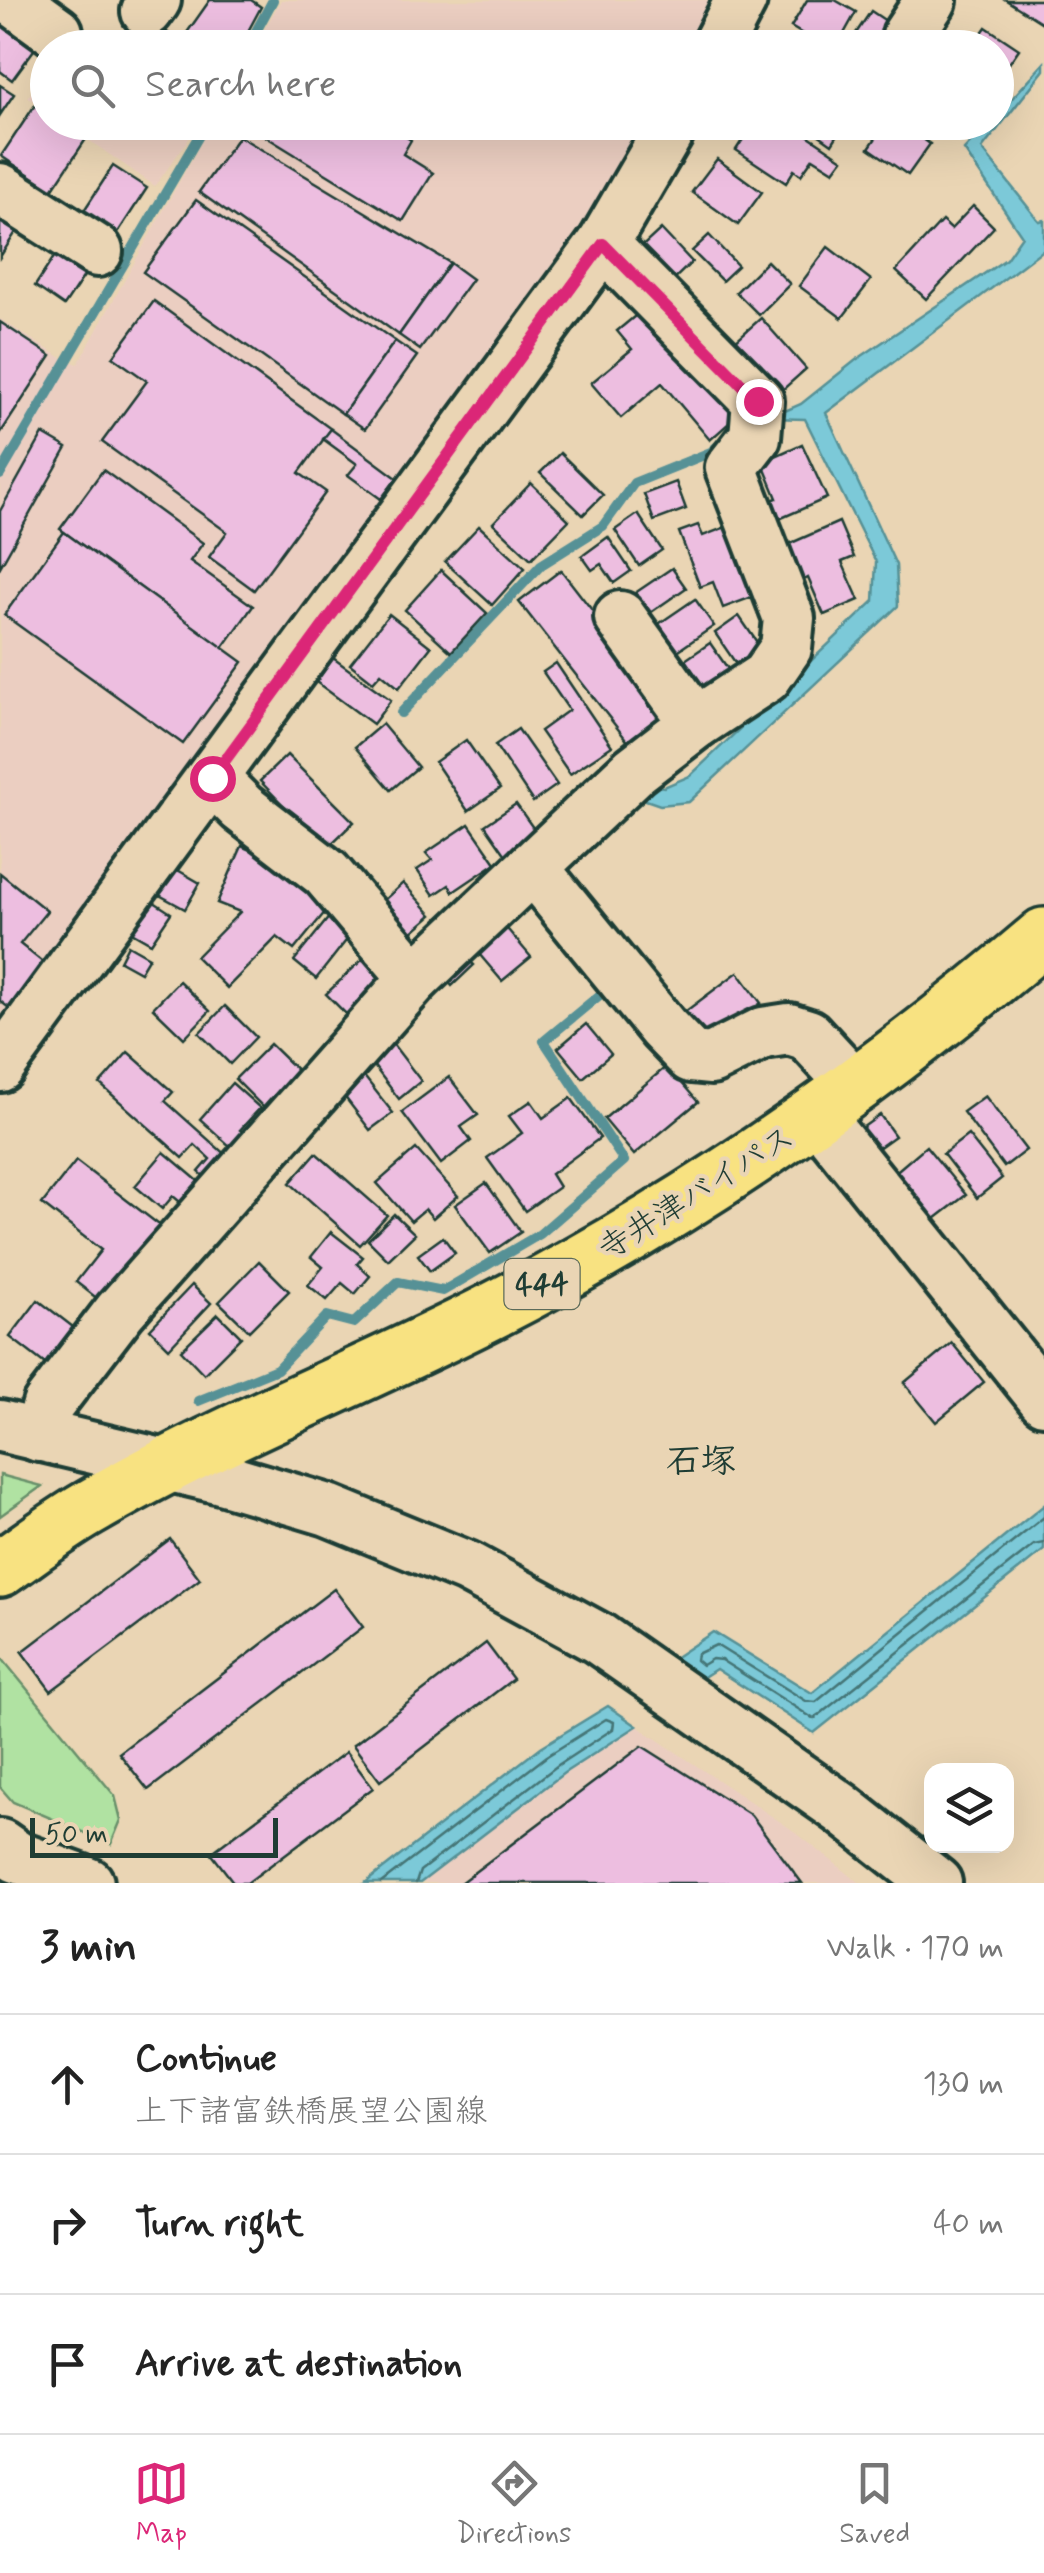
<!DOCTYPE html>
<html lang="en">
<head>
<meta charset="utf-8">
<style>
	body { margin:0; font-family:Mynerve,"Klee One",sans-serif; background:#f6f6f6; color:#222 }
	.controls { position:absolute; right:30px; bottom:30px; display:grid; overflow:hidden; border-radius:20px; box-shadow:0 10px 40px #0002 }
	.controls button { width:90px; height:90px; display:grid; place-items:center; padding:0; border:0; border-bottom:2px solid #e0e0e0; background:#fff; color:#222; font:50px sans-serif }
	.scale { position:absolute; left:30px; bottom:25px; width:248px; box-sizing:border-box; padding-left:10px; border:5px solid #1f3d34; border-top:0; font-size:28px; line-height:35px; white-space:nowrap; color:#1f3d34; -webkit-text-stroke:8px #ead5b4; paint-order:stroke }
	.stop { position:absolute; width:30px; height:30px; margin:-22px; border:8px solid #db2777; border-radius:50%; background:#fff }
	.stop.end { background:#db2777; border-color:#fff; box-shadow:0 2px 10px #0008 }
	.list { margin:0; padding:0; list-style:none }
	h2 { display:flex; justify-content:space-between; align-items:center; height:130px; margin:0; padding:0 40px; font-size:42px }
	h2 small { font-size:32px; font-weight:400; color:#767676 }
	.list li { display:grid; grid-template-columns:65px 1fr auto; gap:30px; align-items:center; box-sizing:border-box; height:140px; padding:0 40px; border-top:2px solid #e0e0e0 }
	.list b { display:block; font-size:38px; white-space:nowrap }
	.list p { margin:0; font-size:32px; white-space:nowrap; color:#767676 }
	.list em { font-size:32px; font-style:normal; color:#767676 }
	.icon { flex:none; width:55px; height:55px; fill:none; stroke:currentColor; stroke-width:2; stroke-linecap:round; stroke-linejoin:round }
	.map { position:relative; flex:none; width:1044px; height:1883px; overflow:hidden }
	.search { position:absolute; background:#fff; box-shadow:0 10px 40px #0002; left:30px; right:30px; top:30px; height:110px; display:flex; align-items:center; gap:25px; box-sizing:border-box; padding:0 35px; border-radius:55px; color:#767676; font-size:38px }
	.sheet { height:550px; background:#fff }
	nav { display:flex; justify-content:space-around; align-items:center; box-sizing:border-box; height:140px; border-top:2px solid #e0e0e0; background:#fff; font-size:28px; color:#767676 }
	nav a { display:grid; justify-items:center; gap:5px }
	nav .on { color:#db2777 }
	.map>svg:first-child { display:block }
</style>
</head>
<body>
<div class="map">
<svg width="1044" height="1883" viewBox="0 0 1044 1883">
	<rect width="100%" height="100%" fill="#ead5b4"/>
	<filter id="ink" filterUnits="userSpaceOnUse"><feTurbulence type="fractalNoise" baseFrequency=".01" numOctaves="2"/><feDisplacementMap in="SourceGraphic" scale="20" xChannelSelector="R" yChannelSelector="G"/><feConvolveMatrix kernelMatrix="1 2 1 2 8 2 1 2 1" color-interpolation-filters="sRGB"/></filter>
	<g filter="url(#ink)">
		<g fill="#ebcec1">
			<path d="M 281,0 L 721,0 L 694,47 L 254,48 Z"/>
			<path d="M 47,69 L 47,111 L 28,97 Z"/>
			<path d="M 193,122 L 198,126 L 155,186 L 64,123 Z"/>
			<path d="M 212,123 L 650,123 L 583,237 L 0,1035 L 0,319 L 60,357 L 78,364 Z"/>
			<path d="M 637,1726 L 791,1829 L 860,1883 L 420,1883 L 564,1773 Z"/>
		</g>
		<g fill="#b0e2a2" stroke="#68906b" stroke-width="2.5">
			<path d="M 0,1475 L 42,1486 L 0,1516 Z"/>
			<path d="M 0,1656 L 115,1796 L 121,1820 L 111,1844 L 13,1802 L 0,1787 Z"/>
		</g>
		<g fill="#7bc9d8" stroke="#569196" stroke-width="2.5">
			<path d="M 1044,63 L 1044,70 L 982,149 L 1039,221 L 1044,220 L 1044,249 L 826,413 L 896,565 L 898,606 L 689,802 L 660,805 L 643,799 L 567,872 L 560,859 L 639,783 L 664,787 L 690,776 L 874,601 L 876,562 L 805,419 L 769,418 L 801,404 L 856,360 L 1006,259 L 1022,236 L 964,150 L 989,123 L 996,122 L 997,115 Z"/>
			<path d="M 1044,1505 L 1044,1550 L 814,1733 L 716,1669 L 702,1678 L 674,1658 L 713,1632 L 812,1693 Z"/>
			<path d="M 608,1706 L 637,1726 L 564,1773 L 420,1883 L 365,1883 L 541,1747 Z"/>
		</g>
		<g fill="none" stroke-linecap="round" stroke-linejoin="round">
			<g stroke="#447576" stroke-width="2.5">
				<path d="M 1044,1517 L 816,1702 L 806,1701 L 716,1645 L 697,1654 L 696,1660 L 702,1665 L 712,1659 L 721,1660 L 814,1719 L 1034,1545 L 1044,1543"/>
				<path d="M 381,1883 L 547,1756 L 606,1719 L 614,1722 L 613,1729 L 558,1765 L 420,1871 L 416,1883"/>
			</g>
			<g stroke="#569196" stroke-width="10">
				<path d="M 247,48 L 273,0"/>
				<path d="M 0,475 L 207,122"/>
				<path d="M 401,713 L 541,565 L 603,526 L 634,483 L 711,452 L 723,441"/>
				<path d="M 198,1401 L 277,1369 L 327,1316 L 354,1323 L 398,1282 L 443,1291 L 540,1234 L 624,1161 L 544,1041 L 607,989 L 603,985"/>
			</g>
		</g>
		<g fill="#edbee0" stroke="#1f3d34" stroke-width="2.5">
			<path d="M 210,0 L 251,0 L 261,7 L 239,48 L 205,48 L 186,34 Z"/>
			<path d="M 807,0 L 835,0 L 856,12 L 836,48 L 826,48 L 791,27 Z"/>
			<path d="M 1006,0 L 1044,0 L 1044,24 Z"/>
			<path d="M 871,11 L 901,31 L 890,48 L 846,48 Z"/>
			<path d="M 0,15 L 39,43 L 12,80 L 0,71 Z"/>
			<path d="M 146,17 L 189,48 L 123,48 Z"/>
			<path d="M 986,27 L 1019,49 L 997,81 L 996,48 L 971,48 Z"/>
			<path d="M 0,85 L 14,94 L 0,115 Z"/>
			<path d="M 35,105 L 48,114 L 48,122 L 61,122 L 86,139 L 52,190 L 1,156 Z"/>
			<path d="M 242,122 L 382,122 L 411,140 L 403,154 L 433,173 L 403,221 Z"/>
			<path d="M 754,122 L 788,122 L 843,159 L 834,171 L 813,158 L 801,175 L 794,170 L 786,183 L 736,150 Z"/>
			<path d="M 801,122 L 846,122 L 832,144 Z"/>
			<path d="M 887,122 L 899,122 L 930,144 L 908,175 L 869,148 Z"/>
			<path d="M 239,136 L 450,263 L 399,335 L 199,192 Z"/>
			<path d="M 717,159 L 762,192 L 738,225 L 692,192 Z"/>
			<path d="M 113,166 L 147,188 L 117,234 L 83,212 Z"/>
			<path d="M 196,200 L 395,341 L 343,414 L 143,272 Z"/>
			<path d="M 0,202 L 25,218 L 0,257 Z"/>
			<path d="M 973,206 L 994,227 L 926,299 L 896,271 L 942,221 L 951,229 Z"/>
			<path d="M 661,229 L 692,262 L 667,286 L 635,253 Z"/>
			<path d="M 709,235 L 738,266 L 722,281 L 692,251 Z"/>
			<path d="M 828,247 L 871,280 L 842,318 L 799,286 Z"/>
			<path d="M 58,251 L 88,270 L 64,306 L 35,286 Z"/>
			<path d="M 767,261 L 790,284 L 759,315 L 736,292 Z"/>
			<path d="M 450,263 L 472,279 L 420,350 L 399,335 Z"/>
			<path d="M 154,301 L 331,429 L 299,473 L 326,492 L 254,590 L 209,557 L 227,532 L 102,442 L 147,381 L 113,357 Z"/>
			<path d="M 646,307 L 738,415 L 710,440 L 662,383 L 621,418 L 591,383 L 632,349 L 617,331 Z"/>
			<path d="M 761,318 L 806,369 L 770,401 L 725,350 Z"/>
			<path d="M 0,322 L 51,356 L 0,434 Z"/>
			<path d="M 395,341 L 417,356 L 365,429 L 343,414 Z"/>
			<path d="M 331,429 L 397,478 L 381,499 L 348,475 L 357,464 L 323,439 Z"/>
			<path d="M 43,434 L 67,448 L 0,567 L 0,511 Z"/>
			<path d="M 802,444 L 827,498 L 770,523 L 762,504 L 777,498 L 762,462 Z"/>
			<path d="M 560,453 L 603,495 L 583,515 L 540,473 Z"/>
			<path d="M 103,470 L 203,543 L 190,561 L 253,606 L 223,648 L 60,529 Z"/>
			<path d="M 676,482 L 686,509 L 654,521 L 644,494 Z"/>
			<path d="M 531,483 L 569,520 L 531,559 L 493,523 Z"/>
			<path d="M 638,514 L 662,550 L 639,566 L 615,530 Z"/>
			<path d="M 839,522 L 854,557 L 842,562 L 859,600 L 824,615 L 808,578 L 796,584 L 780,548 Z"/>
			<path d="M 736,523 L 763,593 L 723,608 L 713,582 L 700,587 L 679,532 L 698,525 L 703,536 Z"/>
			<path d="M 479,526 L 525,568 L 492,605 L 445,562 Z"/>
			<path d="M 64,532 L 243,662 L 183,744 L 4,615 Z"/>
			<path d="M 608,537 L 631,571 L 614,583 L 601,564 L 592,570 L 582,556 Z"/>
			<path d="M 672,568 L 686,588 L 650,613 L 635,593 Z"/>
			<path d="M 441,570 L 487,613 L 451,652 L 405,610 Z"/>
			<path d="M 561,570 L 677,720 L 636,752 L 519,602 Z"/>
			<path d="M 695,599 L 714,626 L 676,652 L 657,625 Z"/>
			<path d="M 389,614 L 431,647 L 399,688 L 381,673 L 373,682 L 350,664 Z"/>
			<path d="M 739,616 L 765,654 L 741,671 L 715,633 Z"/>
			<path d="M 710,643 L 733,676 L 707,693 L 685,660 Z"/>
			<path d="M 333,658 L 391,700 L 373,724 L 316,682 Z"/>
			<path d="M 556,663 L 612,746 L 570,774 L 540,731 L 569,710 L 543,672 Z"/>
			<path d="M 382,724 L 418,767 L 391,790 L 355,747 Z"/>
			<path d="M 518,729 L 557,785 L 533,802 L 495,745 Z"/>
			<path d="M 466,740 L 500,789 L 468,811 L 435,762 Z"/>
			<path d="M 287,755 L 354,822 L 326,849 L 260,781 Z"/>
			<path d="M 516,804 L 541,839 L 510,861 L 485,825 Z"/>
			<path d="M 469,824 L 496,863 L 453,892 L 449,885 L 434,895 L 417,870 L 432,860 L 426,853 Z"/>
			<path d="M 242,846 L 263,855 L 306,890 L 313,882 L 335,900 L 294,950 L 277,937 L 227,988 L 196,957 L 240,912 L 217,903 Z"/>
			<path d="M 169,865 L 200,883 L 185,909 L 154,892 Z"/>
			<path d="M 0,873 L 47,911 L 20,944 L 45,964 L 9,1008 L 0,1001 Z"/>
			<path d="M 403,883 L 432,915 L 403,940 L 375,908 Z"/>
			<path d="M 151,900 L 171,913 L 151,943 L 130,931 Z"/>
			<path d="M 334,911 L 356,928 L 316,979 L 294,961 Z"/>
			<path d="M 503,924 L 531,957 L 502,981 L 474,948 Z"/>
			<path d="M 128,945 L 149,957 L 140,972 L 120,961 Z"/>
			<path d="M 463,954 L 474,965 L 452,986 L 442,974 Z"/>
			<path d="M 366,956 L 394,986 L 355,1023 L 326,994 Z"/>
			<path d="M 738,972 L 761,1003 L 705,1045 L 682,1014 Z"/>
			<path d="M 179,981 L 210,1011 L 184,1038 L 153,1008 Z"/>
			<path d="M 225,1006 L 256,1037 L 230,1064 L 199,1033 Z"/>
			<path d="M 586,1024 L 611,1054 L 583,1078 L 558,1048 Z"/>
			<path d="M 392,1043 L 421,1081 L 399,1099 L 370,1061 Z"/>
			<path d="M 270,1044 L 309,1082 L 274,1118 L 235,1079 Z"/>
			<path d="M 128,1052 L 173,1092 L 165,1101 L 237,1165 L 217,1188 L 199,1172 L 210,1159 L 195,1145 L 183,1158 L 100,1084 Z"/>
			<path d="M 667,1066 L 698,1102 L 634,1155 L 604,1119 Z"/>
			<path d="M 363,1075 L 393,1113 L 370,1130 L 341,1092 Z"/>
			<path d="M 449,1077 L 478,1115 L 461,1127 L 471,1141 L 441,1164 L 402,1112 Z"/>
			<path d="M 232,1083 L 260,1108 L 240,1130 L 256,1144 L 243,1158 L 200,1119 Z"/>
			<path d="M 985,1096 L 1026,1150 L 1004,1167 L 963,1112 Z"/>
			<path d="M 571,1098 L 600,1138 L 551,1174 L 559,1187 L 525,1211 L 487,1158 L 522,1133 L 509,1116 L 531,1101 L 543,1118 Z"/>
			<path d="M 880,1115 L 895,1136 L 874,1151 L 859,1130 Z"/>
			<path d="M 968,1135 L 1002,1178 L 977,1198 L 943,1154 Z"/>
			<path d="M 926,1146 L 966,1195 L 931,1222 L 892,1175 Z"/>
			<path d="M 416,1149 L 458,1196 L 433,1218 L 425,1209 L 411,1221 L 377,1183 Z"/>
			<path d="M 164,1152 L 210,1191 L 192,1212 L 173,1196 L 162,1209 L 135,1186 Z"/>
			<path d="M 316,1153 L 387,1215 L 360,1245 L 290,1183 Z"/>
			<path d="M 76,1161 L 167,1231 L 108,1307 L 76,1282 L 101,1250 L 42,1204 Z"/>
			<path d="M 486,1183 L 521,1232 L 490,1253 L 455,1205 Z"/>
			<path d="M 394,1214 L 415,1234 L 388,1260 L 368,1240 Z"/>
			<path d="M 331,1232 L 363,1257 L 357,1264 L 370,1276 L 355,1294 L 342,1283 L 327,1300 L 308,1285 L 323,1267 L 311,1257 Z"/>
			<path d="M 443,1237 L 455,1253 L 430,1271 L 418,1255 Z"/>
			<path d="M 259,1261 L 289,1291 L 249,1331 L 219,1302 Z"/>
			<path d="M 192,1285 L 211,1303 L 169,1348 L 150,1329 Z"/>
			<path d="M 38,1300 L 86,1337 L 58,1374 L 10,1337 Z"/>
			<path d="M 218,1314 L 241,1337 L 204,1374 L 181,1350 Z"/>
			<path d="M 952,1343 L 984,1382 L 936,1422 L 904,1383 Z"/>
			<path d="M 170,1539 L 200,1579 L 51,1691 L 22,1652 Z"/>
			<path d="M 334,1589 L 363,1627 L 148,1790 L 119,1753 Z"/>
			<path d="M 486,1643 L 513,1679 L 380,1781 L 353,1745 Z"/>
			<path d="M 642,1746 L 751,1815 L 802,1883 L 460,1883 Z"/>
			<path d="M 346,1752 L 373,1788 L 247,1883 L 234,1883 L 211,1853 Z"/>
		</g>
		<g fill="none" stroke-linecap="round" stroke-linejoin="round">
			<defs>
				<g id="minor">
					<path d="M 13,0 L 57,32"/>
					<path d="M 147,11 L 155,0"/>
					<path d="M 908,35 L 931,0"/>
					<path d="M 716,48 L 741,0"/>
					<path d="M 0,189 L 97,251"/>
					<path d="M 620,617 L 696,723"/>
					<path d="M 212,778 L 242,808 L 326,873 L 415,978"/>
					<path d="M 532,867 L 663,1028 L 691,1057 L 711,1059 L 763,1033 L 789,1029 L 808,1035 L 856,1087"/>
					<path d="M 0,1066 L 603,244 L 674,122"/>
					<path d="M 817,1115 L 1044,1399"/>
					<path d="M 0,1426 L 221,1478 L 328,1510 L 467,1567 L 598,1638 L 841,1808 L 936,1883"/>
					<path d="M 39,1436 L 48,1405 L 120,1311 L 415,978 L 635,770 L 696,723 L 766,677 L 786,648 L 789,618 L 731,468 L 755,437 L 758,401 L 603,244"/>
					<path d="M 0,1845 L 17,1857 L 88,1883"/>
				</g>
				<path id="highway" d="M 0,1569 C 29,1549 57,1527 88,1509 C 216,1434 356,1380 488,1313 C 689,1211 873,1082 1044,936"/>
			</defs>
			<use href="#minor" stroke="#1f3d34" stroke-width="58"/>
			<use href="#highway" stroke="#1f3d34" stroke-width="62"/>
			<use href="#minor" stroke="#ead5b4" stroke-width="50"/>
			<use href="#highway" stroke="#f8e281" stroke-width="55"/>
		</g>
	</g>
	<g fill="none" stroke-linecap="round" stroke-linejoin="round" filter="url(#ink)">
		<path stroke="#db2777" stroke-width="12" d="M 212,778 L 603,244 L 758,401"/>
	</g>
	<g text-anchor="middle" stroke-width="9" stroke-linejoin="round" paint-order="stroke">
		<rect fill="#ead5b4" stroke="#5c6b5a" stroke-width="2.5" x="504.5" y="1259" width="75" height="50" rx="8"/>
		<g font-size="30" font-weight="bold" fill="#1f3d34">
			<text x="542" y="1294">444</text>
		</g>
		<g font-size="32" fill="#1f3d34" stroke="#ead5b4">
			<text transform="translate(696 1192) rotate(-32)" y="11">寺井津バイパス</text>
		</g>
		<g font-size="35" font-weight="bold" fill="#1f3d34" stroke="#ead5b4">
			<text x="701" y="1472">石塚</text>
		</g>
	</g>
</svg>
<div class="controls">
<button><svg class="icon" aria-label="layers" viewBox="0 0 24 24"><path d="M12 4l9 5-9 5-9-5zM3 14l9 5 9-5"/></svg></button>
</div>
<div class="scale">50 m</div>
<div class="stop" style="left:212px;top:778px"></div>
<div class="stop end" style="left:758px;top:401px"></div>
<div class="search"><svg class="icon" aria-label="search" viewBox="0 0 24 24"><circle cx="10" cy="10" r="6"/><path d="M15 15l6 6"/></svg>Search here</div>
</div>
<section class="sheet">
<h2>3 min<small>Walk · 170 m</small></h2>
<ul class="list">
<li><svg class="icon" aria-label="ahead" viewBox="0 0 24 24"><path d="M12 20V5M6 11l6-6 6 6"/></svg><div><b>Continue</b><p>上下諸富鉄橋展望公園線</p></div><em>130 m</em></li>
<li><svg class="icon" aria-label="right" viewBox="0 0 24 24"><path d="M7 20v-9h11M14 6l5 5-5 5"/></svg><div><b>Turn right</b></div><em>40 m</em></li>
<li><svg class="icon" aria-label="arrive" viewBox="0 0 24 24"><path d="M6 21V4h12l-3 4 3 4H6"/></svg><div><b>Arrive at destination</b></div></li>
</ul>
</section>
<nav>
<a class="on"><svg class="icon" aria-label="map" viewBox="0 0 24 24"><path d="M3 6l6-2 6 2 6-2v14l-6 2-6-2-6 2zM9 4v14M15 6v14"/></svg>Map</a>
<a><svg class="icon" aria-label="directions" viewBox="0 0 24 24"><path d="M12 3l9 9-9 9-9-9zM9 14v-3h6M13 9l2 2-2 2"/></svg>Directions</a>
<a><svg class="icon" aria-label="saved" viewBox="0 0 24 24"><path d="M7 4h10v16l-5-4-5 4z"/></svg>Saved</a>
</nav>
</body>
</html>
